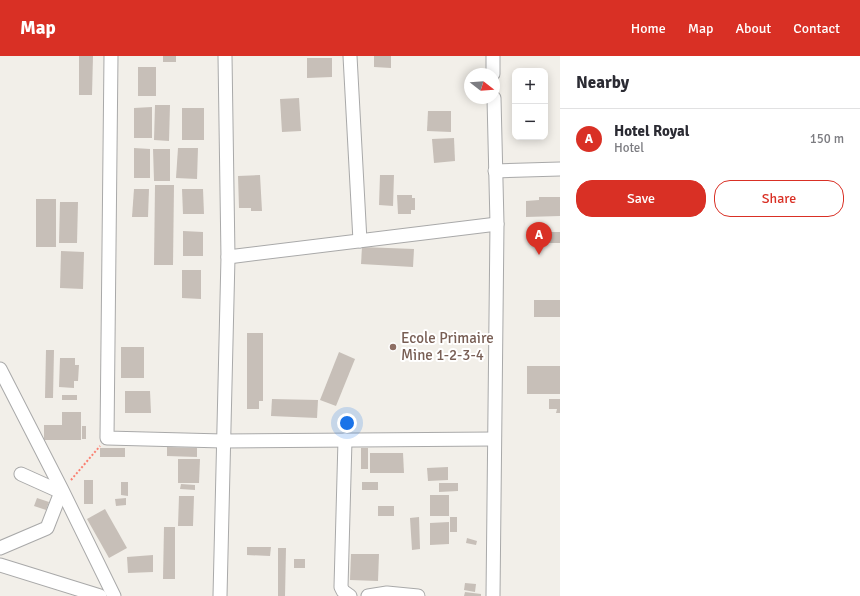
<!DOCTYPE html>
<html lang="en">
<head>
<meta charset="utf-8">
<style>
	body { margin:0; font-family:Signika,sans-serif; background:#f2f2f3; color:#2b2b33 }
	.controls { position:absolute; right:12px; top:12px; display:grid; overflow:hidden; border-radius:8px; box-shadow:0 2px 10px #0003 }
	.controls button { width:36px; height:36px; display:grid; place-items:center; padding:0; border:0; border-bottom:1px solid #e1e1e2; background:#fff; color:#2b2b33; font:20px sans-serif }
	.compass { position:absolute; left:464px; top:12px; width:36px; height:36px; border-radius:50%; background:#fff; box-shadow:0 2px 10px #0003; rotate:107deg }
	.you { position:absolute; left:347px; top:367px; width:14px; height:14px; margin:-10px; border:3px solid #fff; border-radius:50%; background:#1a73e8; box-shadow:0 0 0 6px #1a73e833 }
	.badge { display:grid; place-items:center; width:26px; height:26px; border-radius:50%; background:#d93025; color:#fff; font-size:13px; font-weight:700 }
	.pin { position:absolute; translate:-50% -33px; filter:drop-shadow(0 1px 2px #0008) }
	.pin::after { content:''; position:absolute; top:21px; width:14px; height:12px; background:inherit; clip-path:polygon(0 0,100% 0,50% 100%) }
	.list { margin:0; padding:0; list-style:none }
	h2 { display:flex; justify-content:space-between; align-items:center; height:52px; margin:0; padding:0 16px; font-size:17px }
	h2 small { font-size:13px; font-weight:400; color:#7c7c81 }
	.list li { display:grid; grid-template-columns:26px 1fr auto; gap:12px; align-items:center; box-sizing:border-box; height:60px; padding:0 16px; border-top:1px solid #e1e1e2 }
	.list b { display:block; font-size:15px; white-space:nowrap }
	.list p { margin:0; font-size:13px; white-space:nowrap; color:#7c7c81 }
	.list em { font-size:13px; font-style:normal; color:#7c7c81 }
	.actions { display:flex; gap:8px; padding:12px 16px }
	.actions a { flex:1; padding:9px 0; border:1px solid #d93025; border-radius:16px; text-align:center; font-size:14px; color:#d93025 }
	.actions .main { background:#d93025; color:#fff }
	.map { position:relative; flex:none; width:560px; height:540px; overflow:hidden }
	header { display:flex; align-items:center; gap:24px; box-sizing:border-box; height:56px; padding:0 20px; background:#d93025; color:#fff }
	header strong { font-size:19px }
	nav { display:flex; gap:22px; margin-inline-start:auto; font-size:14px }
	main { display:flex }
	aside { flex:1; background:#fff }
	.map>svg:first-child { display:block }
</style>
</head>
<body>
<header>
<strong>Map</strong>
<nav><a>Home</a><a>Map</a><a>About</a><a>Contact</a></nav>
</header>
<main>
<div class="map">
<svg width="560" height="540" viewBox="0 0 560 540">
	<rect width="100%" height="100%" fill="#f2efe9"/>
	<g fill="#c7bfb8">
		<path d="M 79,0 L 93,0 L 92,39 L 79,39 Z"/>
		<rect x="163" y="0" width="13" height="6"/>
		<path d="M 374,0 L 391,0 L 391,12 L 374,11 Z"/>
		<path d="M 307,2 L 332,2 L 332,21 L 307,22 Z"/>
		<rect x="138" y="11" width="18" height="29"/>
		<path d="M 299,42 L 301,75 L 282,76 L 280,43 Z"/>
		<path d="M 155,49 L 170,49 L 169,85 L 154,84 Z"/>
		<path d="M 152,51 L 152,82 L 134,82 L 134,52 Z"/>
		<rect x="182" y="52" width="22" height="32"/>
		<path d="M 428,55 L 451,55 L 451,76 L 427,75 Z"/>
		<path d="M 454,82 L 455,105 L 434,107 L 432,83 Z"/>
		<path d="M 134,92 L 150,93 L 150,122 L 134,122 Z"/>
		<path d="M 178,92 L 198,92 L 197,123 L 176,122 Z"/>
		<path d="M 153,93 L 170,93 L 170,125 L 154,125 Z"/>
		<path d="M 260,119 L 262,155 L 251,155 L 251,152 L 239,152 L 238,120 Z"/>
		<path d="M 380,119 L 394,119 L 393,150 L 379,149 Z"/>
		<path d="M 155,129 L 174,129 L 173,209 L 154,209 Z"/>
		<path d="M 134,133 L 149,133 L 148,161 L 132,161 Z"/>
		<path d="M 182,133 L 203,133 L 204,158 L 183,158 Z"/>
		<path d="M 397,139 L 412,139 L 412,142 L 415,142 L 415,154 L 411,154 L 411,158 L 398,158 Z"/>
		<path d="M 539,141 L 560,141 L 560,160 L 526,161 L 526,145 L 539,144 Z"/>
		<rect x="36" y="143" width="20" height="48"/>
		<path d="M 60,146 L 78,146 L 77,187 L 59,187 Z"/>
		<path d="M 183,175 L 203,176 L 203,200 L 183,200 Z"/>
		<rect x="530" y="176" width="30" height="11"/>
		<path d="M 362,191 L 414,193 L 413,211 L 361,208 Z"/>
		<path d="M 61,195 L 84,196 L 83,233 L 60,232 Z"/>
		<path d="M 182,214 L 201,214 L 201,243 L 182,242 Z"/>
		<rect x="534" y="244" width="26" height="17"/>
		<path d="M 247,277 L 263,277 L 263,345 L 259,345 L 259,353 L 247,353 Z"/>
		<rect x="121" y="291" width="23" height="31"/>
		<path d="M 46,294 L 54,294 L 53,342 L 45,342 Z"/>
		<path d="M 339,296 L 355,303 L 336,350 L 320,344 Z"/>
		<path d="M 60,302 L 75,302 L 75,309 L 79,309 L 78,325 L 74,325 L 74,332 L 59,331 Z"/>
		<rect x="527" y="310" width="33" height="28"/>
		<path d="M 125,335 L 150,335 L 151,357 L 125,357 Z"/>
		<rect x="62" y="339" width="15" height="5"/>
		<path d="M 272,343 L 318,344 L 317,362 L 271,360 Z"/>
		<path d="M 549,343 L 560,343 L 560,357 L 556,357 L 557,353 L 549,353 Z"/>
		<path d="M 62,356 L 81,356 L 81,384 L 44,384 L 44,369 L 62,369 Z"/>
		<rect x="82" y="370" width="4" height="13"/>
		<path d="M 167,391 L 197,392 L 197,401 L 167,400 Z"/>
		<rect x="100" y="392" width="25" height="9"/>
		<rect x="361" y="392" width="7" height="21"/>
		<path d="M 370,397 L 403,397 L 404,417 L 370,417 Z"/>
		<path d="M 178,403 L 200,403 L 199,427 L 178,427 Z"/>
		<path d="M 448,411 L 448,424 L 428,425 L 427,412 Z"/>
		<rect x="84" y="424" width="9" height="24"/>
		<path d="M 121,426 L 128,426 L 128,440 L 121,439 Z"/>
		<rect x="362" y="426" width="16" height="8"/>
		<path d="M 439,427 L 458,427 L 458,435 L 439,436 Z"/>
		<path d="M 181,428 L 195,429 L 195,434 L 180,433 Z"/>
		<rect x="430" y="439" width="19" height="21"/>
		<path d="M 179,440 L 194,440 L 193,470 L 178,470 Z"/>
		<path d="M 37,442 L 49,446 L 46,454 L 34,450 Z"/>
		<path d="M 126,442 L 126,449 L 116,450 L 115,443 Z"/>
		<rect x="378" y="450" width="16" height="10"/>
		<path d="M 105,453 L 127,492 L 109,502 L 87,463 Z"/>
		<path d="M 419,461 L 420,493 L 412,494 L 410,462 Z"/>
		<rect x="450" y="461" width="7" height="15"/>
		<path d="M 449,466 L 449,488 L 430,489 L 430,467 Z"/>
		<path d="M 164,471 L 175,471 L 175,523 L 163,523 Z"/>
		<path d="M 467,482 L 477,485 L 476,489 L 466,487 Z"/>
		<path d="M 247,491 L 271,491 L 270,500 L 247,499 Z"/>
		<path d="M 278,492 L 286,492 L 285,540 L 278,540 Z"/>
		<path d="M 351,498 L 379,498 L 378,525 L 350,524 Z"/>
		<path d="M 153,499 L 153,516 L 128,517 L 127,501 Z"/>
		<rect x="294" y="503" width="11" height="9"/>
		<path d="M 465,527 L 476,528 L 475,536 L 464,534 Z"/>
		<path d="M 465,536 L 481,538 L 481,540 L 464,540 Z"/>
	</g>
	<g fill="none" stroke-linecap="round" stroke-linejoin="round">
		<defs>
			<g id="minor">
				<path d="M 111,0 L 107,382 L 223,385 L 494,383"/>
				<path d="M 350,0 L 360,185"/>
				<path d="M 493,0 L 493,18"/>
				<path d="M 495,115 L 560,113"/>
				<path d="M 228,201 L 497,168"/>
				<path d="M 0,313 L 62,434 L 114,540"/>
				<path d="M 345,384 L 341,531 L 343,535 L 350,540"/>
				<path d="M 0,492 L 47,472 L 61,436 L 21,418"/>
				<path d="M 0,509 L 100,540"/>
				<path d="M 220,540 L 228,201 L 225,0"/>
				<path d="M 368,540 L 387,537 L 418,540"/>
				<path d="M 493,540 L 497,168 L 494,42"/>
			</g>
		</defs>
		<use href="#minor" stroke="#a9a9a9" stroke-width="15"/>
		<path stroke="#fa8072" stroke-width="2" stroke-dasharray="2 2" stroke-linecap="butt" d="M 71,424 L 100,390"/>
		<use href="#minor" stroke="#fff" stroke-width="13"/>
	</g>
	<circle fill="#8d6e63" stroke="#fff" stroke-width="1.5" cx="393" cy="291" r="4"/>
	<g text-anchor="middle" stroke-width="4" stroke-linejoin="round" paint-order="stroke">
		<g font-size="15" fill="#785e54" stroke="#fff" text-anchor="start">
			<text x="401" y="287">Ecole Primaire<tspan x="401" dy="17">Mine 1-2-3-4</tspan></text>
		</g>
	</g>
</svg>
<div class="controls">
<button>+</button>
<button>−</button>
</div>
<svg class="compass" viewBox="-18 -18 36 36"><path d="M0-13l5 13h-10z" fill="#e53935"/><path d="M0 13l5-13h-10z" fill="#7c7c81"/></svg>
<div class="you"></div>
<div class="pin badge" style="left:539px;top:199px">A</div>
</div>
<aside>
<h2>Nearby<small></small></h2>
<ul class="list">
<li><span class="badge">A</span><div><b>Hotel Royal</b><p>Hotel</p></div><em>150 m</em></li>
</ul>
<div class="actions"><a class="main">Save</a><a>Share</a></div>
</aside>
</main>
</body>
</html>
